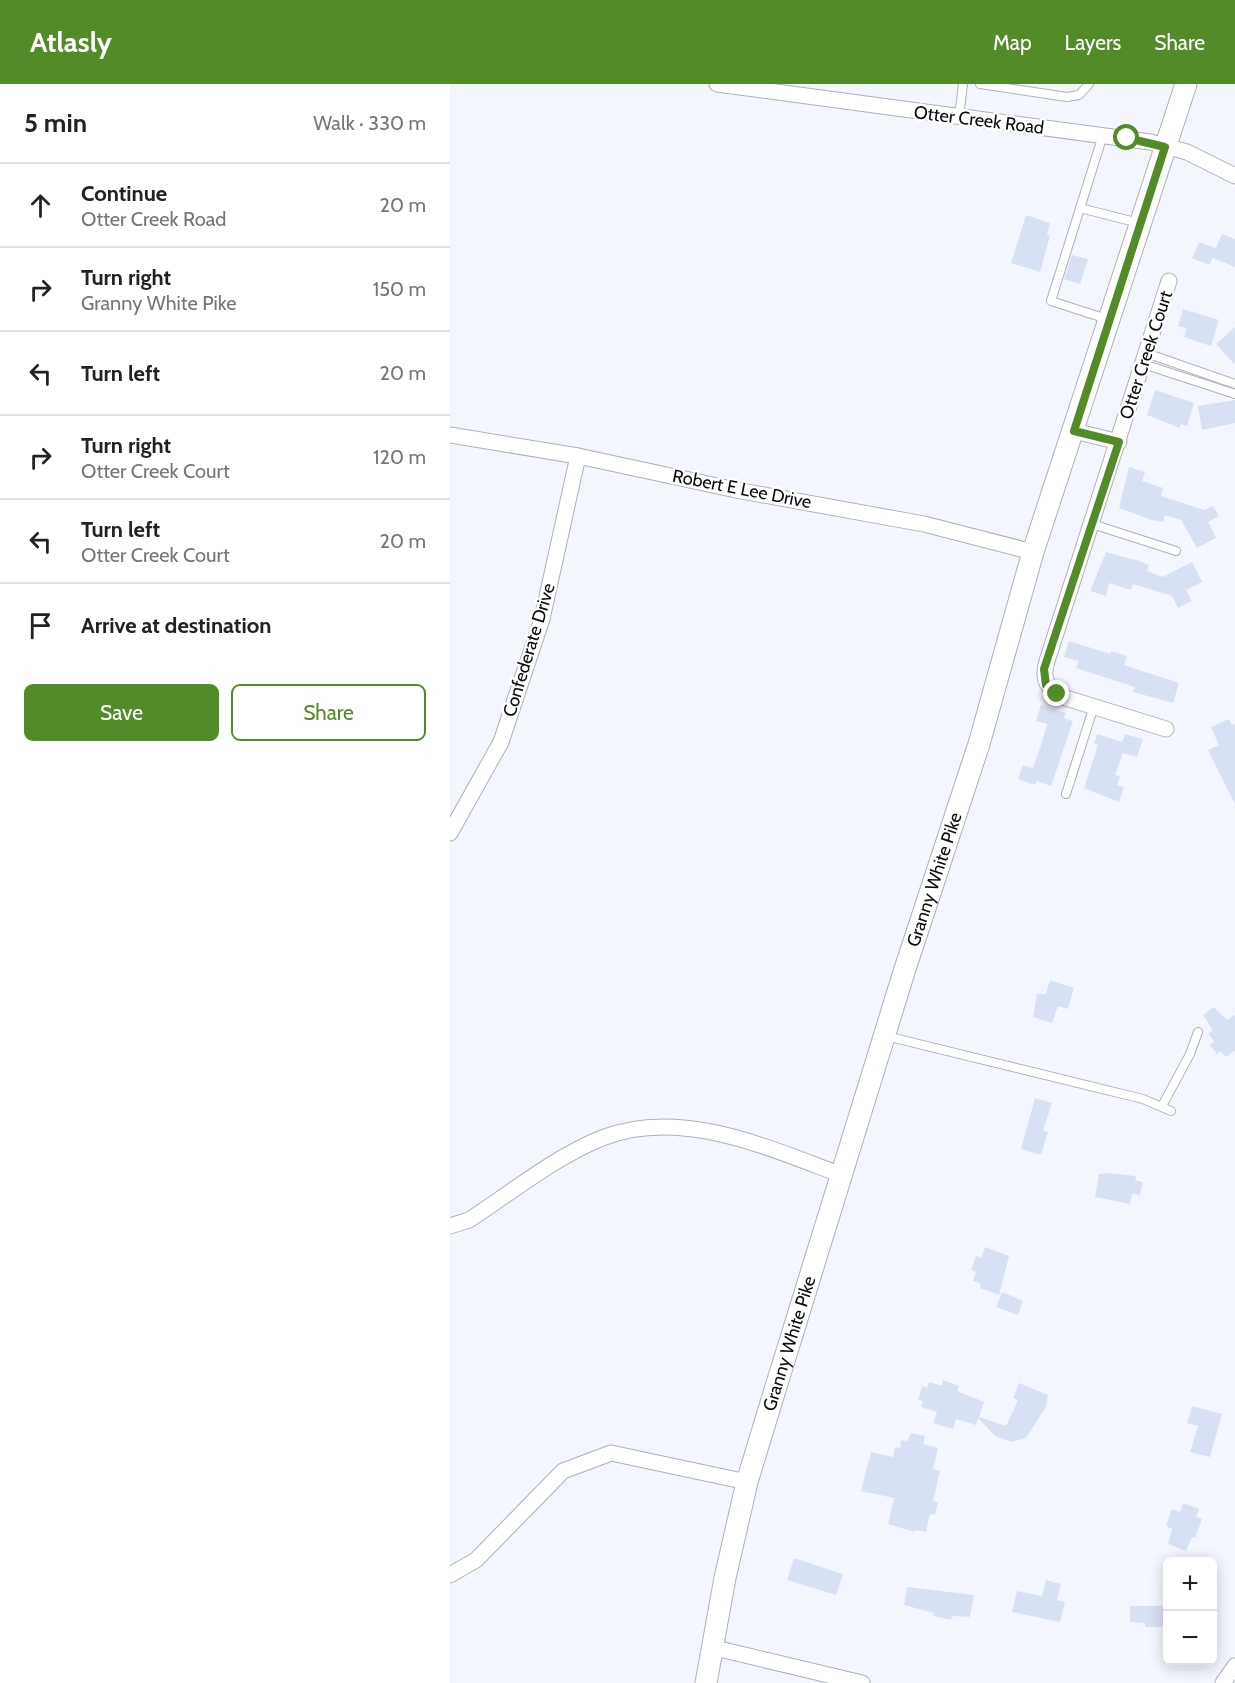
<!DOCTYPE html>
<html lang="en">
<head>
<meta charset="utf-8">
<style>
	body { margin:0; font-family:Cabin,sans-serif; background:#f6f6f6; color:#222 }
	.controls { position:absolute; right:18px; bottom:18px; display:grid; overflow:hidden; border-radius:9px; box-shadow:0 3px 15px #0003 }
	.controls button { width:54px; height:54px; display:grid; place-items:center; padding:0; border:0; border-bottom:2px solid #e0e0e0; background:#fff; color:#222; font:30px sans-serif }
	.stop { position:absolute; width:18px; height:18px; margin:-14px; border:4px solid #528c28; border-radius:50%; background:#fff }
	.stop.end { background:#528c28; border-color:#fff; box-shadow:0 2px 6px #0008 }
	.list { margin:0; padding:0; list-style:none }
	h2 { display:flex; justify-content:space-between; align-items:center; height:78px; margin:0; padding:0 24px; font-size:26px }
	h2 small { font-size:20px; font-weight:400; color:#767676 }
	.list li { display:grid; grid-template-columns:39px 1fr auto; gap:18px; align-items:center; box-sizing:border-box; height:84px; padding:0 24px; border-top:2px solid #e0e0e0 }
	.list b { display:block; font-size:22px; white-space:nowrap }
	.list p { margin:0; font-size:20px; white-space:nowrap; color:#767676 }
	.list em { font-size:20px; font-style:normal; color:#767676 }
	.actions { display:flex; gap:12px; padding:18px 24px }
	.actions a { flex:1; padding:14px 0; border:2px solid #528c28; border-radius:9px; text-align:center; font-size:21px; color:#528c28 }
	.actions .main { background:#528c28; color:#fff }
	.icon { flex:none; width:33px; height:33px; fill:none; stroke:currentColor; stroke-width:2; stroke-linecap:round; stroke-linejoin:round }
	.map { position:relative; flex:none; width:785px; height:1599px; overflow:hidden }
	header { display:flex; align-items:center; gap:36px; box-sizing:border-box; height:84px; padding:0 30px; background:#528c28; color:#fff }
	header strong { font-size:28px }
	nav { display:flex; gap:33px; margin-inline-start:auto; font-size:21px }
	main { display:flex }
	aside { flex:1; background:#fff }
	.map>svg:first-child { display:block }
</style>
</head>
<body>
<header>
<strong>Atlasly</strong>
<nav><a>Map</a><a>Layers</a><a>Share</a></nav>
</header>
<main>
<aside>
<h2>5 min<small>Walk · 330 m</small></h2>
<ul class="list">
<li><svg class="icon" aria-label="ahead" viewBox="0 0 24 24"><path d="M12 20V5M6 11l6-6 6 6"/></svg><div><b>Continue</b><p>Otter Creek Road</p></div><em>20 m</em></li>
<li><svg class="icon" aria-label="right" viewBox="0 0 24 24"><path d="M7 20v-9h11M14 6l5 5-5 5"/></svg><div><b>Turn right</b><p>Granny White Pike</p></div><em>150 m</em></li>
<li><svg class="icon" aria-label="left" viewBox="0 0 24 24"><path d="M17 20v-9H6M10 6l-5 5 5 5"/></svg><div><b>Turn left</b></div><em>20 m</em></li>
<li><svg class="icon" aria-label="right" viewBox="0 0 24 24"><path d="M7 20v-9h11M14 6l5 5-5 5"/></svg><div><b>Turn right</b><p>Otter Creek Court</p></div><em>120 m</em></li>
<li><svg class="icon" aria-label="left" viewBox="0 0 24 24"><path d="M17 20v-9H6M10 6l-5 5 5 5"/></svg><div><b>Turn left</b><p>Otter Creek Court</p></div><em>20 m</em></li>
<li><svg class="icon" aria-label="arrive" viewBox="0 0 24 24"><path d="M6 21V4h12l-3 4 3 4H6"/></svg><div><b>Arrive at destination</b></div></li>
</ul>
<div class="actions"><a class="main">Save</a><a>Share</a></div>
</aside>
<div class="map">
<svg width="785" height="1599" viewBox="0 0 785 1599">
	<rect width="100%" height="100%" fill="#f3f6fd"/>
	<g fill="#d8e1f3">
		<path d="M 576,131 L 600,139 L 597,151 L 600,152 L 590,188 L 561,179 Z"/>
		<path d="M 772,150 L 785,155 L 785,183 L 763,174 L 759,181 L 742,174 L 749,158 L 766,164 Z"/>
		<path d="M 622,171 L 638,175 L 630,200 L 614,195 Z"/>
		<path d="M 733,225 L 769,236 L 761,262 L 734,253 L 737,244 L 728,242 Z"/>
		<path d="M 785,243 L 785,281 L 766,260 Z"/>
		<path d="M 705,306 L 744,319 L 737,342 L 731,340 L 730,344 L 697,331 Z"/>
		<path d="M 785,316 L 785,339 L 752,346 L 748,322 Z"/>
		<path d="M 679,383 L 695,388 L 692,397 L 713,404 L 711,412 L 754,426 L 763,422 L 769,432 L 758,438 L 766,454 L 747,464 L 731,436 L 715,431 L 713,438 L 702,436 L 669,424 Z"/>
		<path d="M 656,468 L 689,477 L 699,481 L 697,487 L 713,493 L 742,478 L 752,498 L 736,506 L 742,517 L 728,524 L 722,512 L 683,500 L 681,506 L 659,499 L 656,512 L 640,507 Z"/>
		<path d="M 619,557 L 660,570 L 661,567 L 677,572 L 674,581 L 729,599 L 723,619 L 683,608 L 685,603 L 626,584 L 629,577 L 614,573 Z"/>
		<path d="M 591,621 L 616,629 L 614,634 L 623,637 L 601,702 L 587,697 L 585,701 L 568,695 L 573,681 L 583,684 L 592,658 L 597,640 L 586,637 Z"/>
		<path d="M 779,635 L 782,641 L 785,640 L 785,720 L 758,666 L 769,661 L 761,643 Z"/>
		<path d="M 647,650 L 672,658 L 675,650 L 693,655 L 687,673 L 673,669 L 665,691 L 670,692 L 667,701 L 674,703 L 669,718 L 634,704 L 648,661 L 644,659 Z"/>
		<path d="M 600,896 L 624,904 L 618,925 L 608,922 L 602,939 L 583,933 L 587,910 L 596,910 Z"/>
		<path d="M 764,923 L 777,936 L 785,931 L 785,966 L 776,973 L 770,967 L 767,970 L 760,961 L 764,957 L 758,950 L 763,946 L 753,931 Z"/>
		<path d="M 585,1014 L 602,1019 L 593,1046 L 598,1048 L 591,1071 L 571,1065 Z"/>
		<path d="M 657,1089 L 686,1092 L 685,1096 L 693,1098 L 690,1111 L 682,1110 L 680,1120 L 645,1113 L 649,1090 Z"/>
		<path d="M 535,1163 L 559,1172 L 549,1211 L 530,1204 L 531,1200 L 523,1197 L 526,1188 L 521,1186 L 526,1172 L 531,1174 Z"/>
		<path d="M 552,1208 L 573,1217 L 568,1231 L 546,1223 Z"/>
		<path d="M 493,1296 L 509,1302 L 507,1307 L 534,1318 L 529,1333 L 556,1342 L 568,1316 L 563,1314 L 569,1299 L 598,1311 L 596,1323 L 576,1354 L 562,1358 L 545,1352 L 528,1334 L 526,1341 L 506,1335 L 503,1345 L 483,1339 L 487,1328 L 471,1323 L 473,1317 L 468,1316 L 472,1302 L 477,1304 L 479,1298 L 492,1302 Z"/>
		<path d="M 742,1322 L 772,1330 L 760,1373 L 740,1368 L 748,1342 L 737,1339 Z"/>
		<path d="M 460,1349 L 475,1352 L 473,1360 L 488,1364 L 483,1385 L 490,1387 L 483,1417 L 488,1418 L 485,1431 L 480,1430 L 476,1448 L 465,1446 L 465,1448 L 438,1440 L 444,1414 L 411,1407 L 421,1368 L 443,1373 L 445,1363 L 450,1364 L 451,1356 L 458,1357 Z"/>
		<path d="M 733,1419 L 749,1425 L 746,1433 L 752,1435 L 745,1454 L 742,1453 L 736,1467 L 718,1460 L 722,1445 L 716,1442 L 722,1425 L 730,1428 Z"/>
		<path d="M 344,1474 L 393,1490 L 386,1511 L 337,1496 Z"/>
		<path d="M 596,1496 L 611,1500 L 607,1516 L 615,1518 L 610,1538 L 562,1528 L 567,1507 L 592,1512 Z"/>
		<path d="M 457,1503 L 524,1511 L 520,1533 L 502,1532 L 501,1536 L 483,1532 L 484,1529 L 454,1521 Z"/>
		<path d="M 680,1522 L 717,1522 L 717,1543 L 695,1543 L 695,1539 L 680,1538 Z"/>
	</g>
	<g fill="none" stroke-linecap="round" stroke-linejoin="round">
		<defs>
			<g id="lane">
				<path d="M 530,0 L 617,13 L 629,11 L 639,0"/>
				<path d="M 509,33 L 513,0"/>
				<path d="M 653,51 L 601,217 L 657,235"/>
				<path d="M 630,124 L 689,139"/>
				<path d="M 696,269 L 785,300"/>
				<path d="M 693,280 L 785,310"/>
				<path d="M 642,440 L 726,467"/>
				<path d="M 616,710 L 644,622"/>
				<path d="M 436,952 L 693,1015 L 721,1027"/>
				<path d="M 712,1022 L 740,970 L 748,948"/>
			</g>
			<g id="street">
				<path d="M 267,0 L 700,58 L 737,68 L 785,92"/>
				<path d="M 624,347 L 669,358"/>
				<path d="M 0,351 L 128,372 L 286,406 L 474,440 L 583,468"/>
				<path d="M 716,645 L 616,614 C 598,606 591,597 597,577 L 719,197"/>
				<path d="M 0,749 L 51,658 L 92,535 L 128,372"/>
				<path d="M 0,1142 L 19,1136 C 62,1108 105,1073 152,1054 C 231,1023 318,1064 392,1091"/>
				<path d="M 0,1491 L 26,1476 L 113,1387 L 161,1369 L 297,1398"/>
				<path d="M 261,1563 L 412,1599"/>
				<path d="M 773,1599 L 785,1582"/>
			</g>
			<g id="secondary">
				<path id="s1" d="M 256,1599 L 275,1494 L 297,1398 L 321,1319 L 454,888 L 529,660 L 583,468 L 736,0"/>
			</g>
		</defs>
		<use href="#lane" stroke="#aeb1b8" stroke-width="10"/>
		<use href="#street" stroke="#aeb1b8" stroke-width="17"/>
		<use href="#secondary" stroke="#aeb1b8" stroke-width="23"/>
		<use href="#lane" stroke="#fff" stroke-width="8"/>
		<use href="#street" stroke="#fff" stroke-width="15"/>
		<use href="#secondary" stroke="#fff" stroke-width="21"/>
	</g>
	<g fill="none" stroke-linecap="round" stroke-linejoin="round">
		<path stroke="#528c28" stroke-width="8" d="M 607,610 L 596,601 L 594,585 L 669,358 L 624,347 L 715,63 L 677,54"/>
	</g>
	<g text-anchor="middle" stroke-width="5" stroke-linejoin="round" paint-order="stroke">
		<g font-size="18" fill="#0a0b0d" stroke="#fff">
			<text transform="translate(529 36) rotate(7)" y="6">Otter Creek Road</text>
			<text transform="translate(696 271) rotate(-72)" y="6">Otter Creek Court</text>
			<text transform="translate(292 405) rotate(11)" y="6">Robert E Lee Drive</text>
			<text transform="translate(79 566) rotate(-73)" y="6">Confederate Drive</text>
			<text dy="6" stroke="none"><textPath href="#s1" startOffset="836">Granny White Pike</textPath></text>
			<text dy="6" stroke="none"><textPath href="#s1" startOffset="350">Granny White Pike</textPath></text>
		</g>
	</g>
</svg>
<div class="controls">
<button>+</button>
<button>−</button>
</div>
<div class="stop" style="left:677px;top:54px"></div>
<div class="stop end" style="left:607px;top:610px"></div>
</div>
</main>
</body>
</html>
